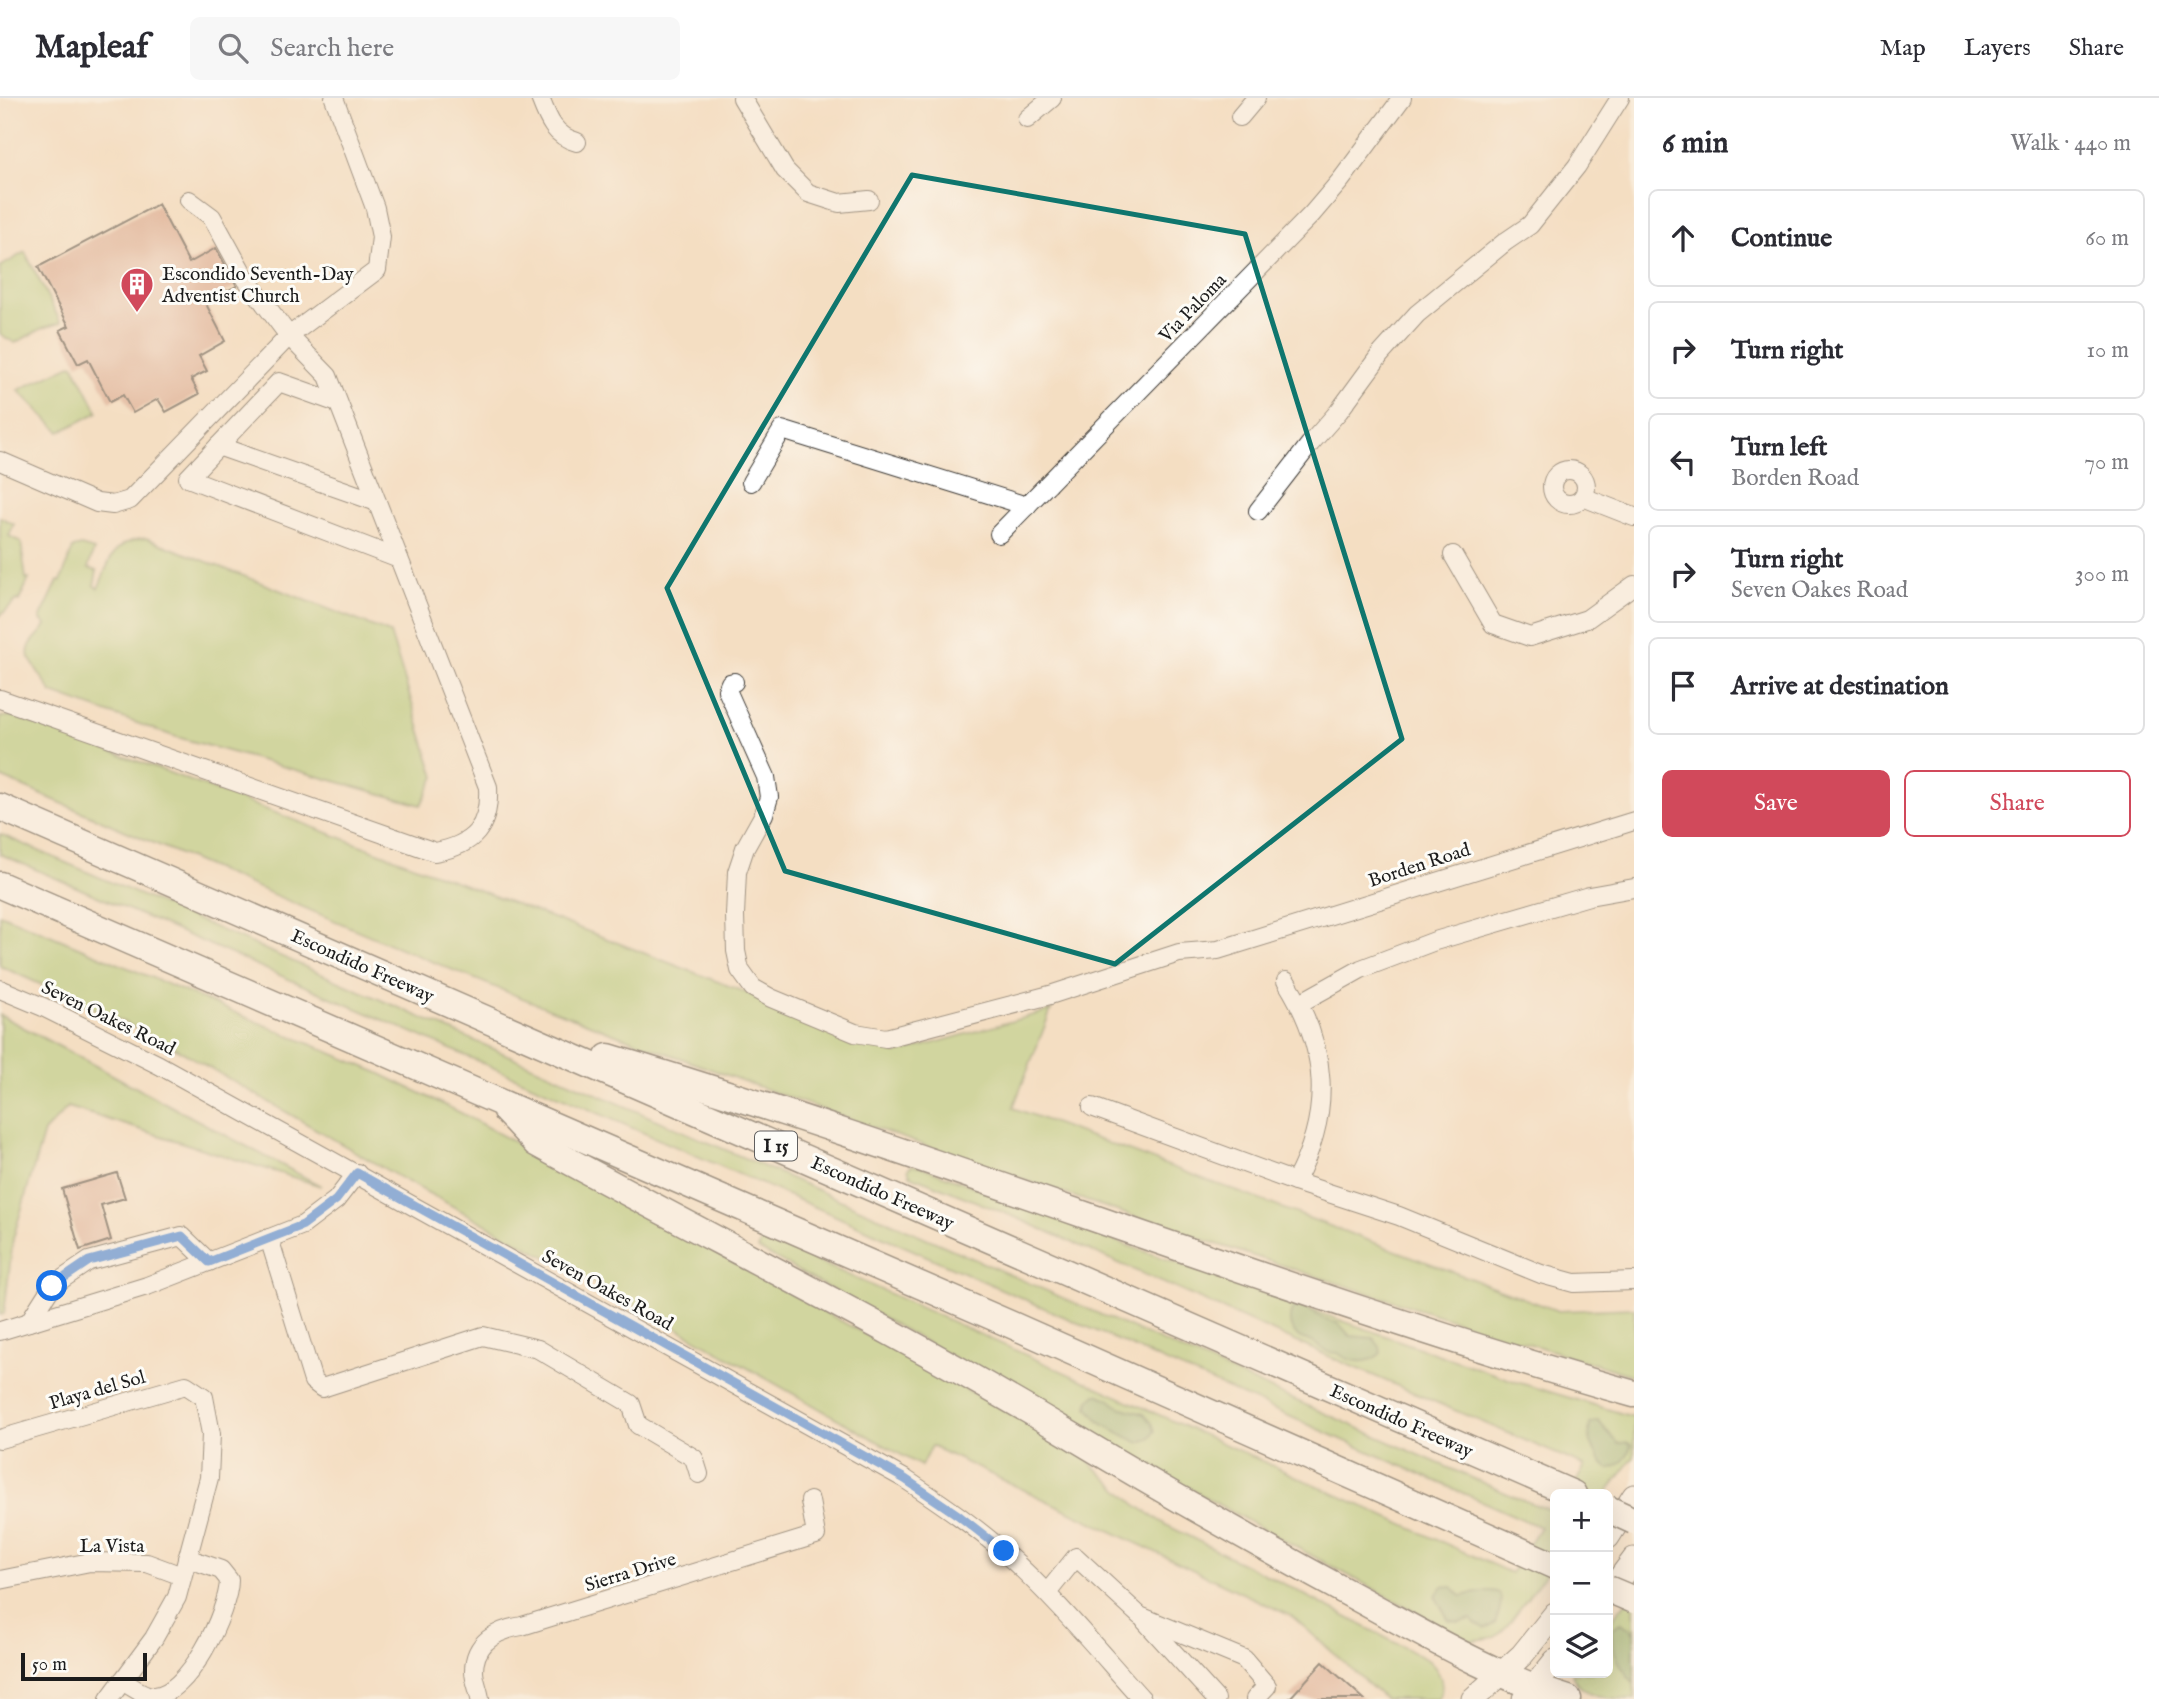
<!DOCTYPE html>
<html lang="en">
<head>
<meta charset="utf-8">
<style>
	body { margin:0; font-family:"IM FELL English",serif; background:#f7f7f7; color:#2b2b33 }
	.controls { position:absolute; right:21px; bottom:21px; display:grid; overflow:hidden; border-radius:10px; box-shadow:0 7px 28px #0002 }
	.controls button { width:63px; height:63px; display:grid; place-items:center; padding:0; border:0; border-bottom:2px solid #e1e1e2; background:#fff; color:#2b2b33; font:35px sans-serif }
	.scale { position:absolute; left:21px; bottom:18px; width:126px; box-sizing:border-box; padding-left:7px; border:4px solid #1c1c1c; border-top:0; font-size:19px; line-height:24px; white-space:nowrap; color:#1c1c1c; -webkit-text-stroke:5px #fdfcf7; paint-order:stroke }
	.stop { position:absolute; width:21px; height:21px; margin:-16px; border:5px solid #1a73e8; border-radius:50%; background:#fff }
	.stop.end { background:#1a73e8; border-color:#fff; box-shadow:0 2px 7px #0008 }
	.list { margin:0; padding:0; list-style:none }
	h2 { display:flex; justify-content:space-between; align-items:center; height:91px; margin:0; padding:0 28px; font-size:30px }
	h2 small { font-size:23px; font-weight:400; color:#7c7c81 }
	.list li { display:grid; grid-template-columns:46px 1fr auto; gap:21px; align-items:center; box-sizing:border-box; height:98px; margin:0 14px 14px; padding:0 14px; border:2px solid #e1e1e2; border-radius:10px }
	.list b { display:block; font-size:26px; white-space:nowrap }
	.list p { margin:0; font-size:23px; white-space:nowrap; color:#7c7c81 }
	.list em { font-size:23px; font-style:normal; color:#7c7c81 }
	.actions { display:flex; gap:14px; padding:21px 28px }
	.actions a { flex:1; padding:16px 0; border:2px solid #d1495b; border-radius:10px; text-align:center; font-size:24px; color:#d1495b }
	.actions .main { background:#d1495b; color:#fff }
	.icon { flex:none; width:38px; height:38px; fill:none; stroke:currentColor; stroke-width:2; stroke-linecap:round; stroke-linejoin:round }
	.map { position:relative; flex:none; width:1634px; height:1601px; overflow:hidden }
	header { display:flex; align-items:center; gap:42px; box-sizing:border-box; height:98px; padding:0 35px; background:#fff; border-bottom:2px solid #e1e1e2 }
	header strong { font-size:33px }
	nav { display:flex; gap:38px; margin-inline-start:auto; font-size:24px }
	.search { width:490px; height:63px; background:#f7f7f7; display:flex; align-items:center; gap:18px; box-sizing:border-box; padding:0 24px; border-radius:10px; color:#7c7c81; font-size:26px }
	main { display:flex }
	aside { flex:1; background:#fff }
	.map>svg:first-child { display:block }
</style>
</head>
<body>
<header>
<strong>Mapleaf</strong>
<div class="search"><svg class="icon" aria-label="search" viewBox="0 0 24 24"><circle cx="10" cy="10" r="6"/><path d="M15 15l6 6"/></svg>Search here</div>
<nav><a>Map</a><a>Layers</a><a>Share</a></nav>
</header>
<main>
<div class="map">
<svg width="1634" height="1601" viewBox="0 0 1634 1601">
	<rect width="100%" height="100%" fill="#fdfcf7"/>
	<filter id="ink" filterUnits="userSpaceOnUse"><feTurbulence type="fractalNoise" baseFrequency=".0143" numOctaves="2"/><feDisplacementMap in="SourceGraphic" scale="14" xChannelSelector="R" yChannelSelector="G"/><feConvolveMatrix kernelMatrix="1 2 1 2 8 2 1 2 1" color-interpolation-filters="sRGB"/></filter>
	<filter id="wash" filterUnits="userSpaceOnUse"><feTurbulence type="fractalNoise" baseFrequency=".00686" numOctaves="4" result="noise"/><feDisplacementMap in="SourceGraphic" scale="28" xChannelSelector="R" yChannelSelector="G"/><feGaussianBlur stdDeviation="1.57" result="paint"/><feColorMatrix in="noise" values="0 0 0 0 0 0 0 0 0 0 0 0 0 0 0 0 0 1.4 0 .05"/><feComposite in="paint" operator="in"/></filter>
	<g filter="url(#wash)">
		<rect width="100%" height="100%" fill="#f4dec2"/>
		<g fill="#a7ca73" stroke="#627348" stroke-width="2">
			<path d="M 25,154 L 61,225 L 43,230 L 15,245 L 0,236 L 0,169 Z"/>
			<path d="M 73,266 L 98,314 L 60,334 L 18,292 Z"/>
			<path d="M 0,419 L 14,426 L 9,438 L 21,444 L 26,481 L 29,481 L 19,503 L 17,502 L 0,518 Z"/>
			<path d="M 146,440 L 390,535 L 435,679 L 421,707 L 173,638 L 52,595 L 29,560 C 25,544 40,539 46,527 L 40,521 L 58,483 L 61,483 L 73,450 L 81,448 L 94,452 L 88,470 L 97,473 L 94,488 L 98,490 C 111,462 110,444 146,440 Z"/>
			<path d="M 12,618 L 162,672 L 605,840 L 799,915 L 896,956 L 1051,912 L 1013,1010 L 1558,1213 L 1634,1210 L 1634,1278 C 1282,1170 933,1056 589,926 C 390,850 196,762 0,679 L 0,619 Z"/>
			<path d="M 0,736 L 797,1083 L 1515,1399 L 1555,1414 L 1555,1463 L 1503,1533 L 1495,1539 L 1470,1543 L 1257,1428 L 758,1151 L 762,1142 L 770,1142 L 1511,1475 L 1540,1429 L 854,1126 L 0,756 Z"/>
			<path d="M 0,816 L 379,975 L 461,1015 L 1075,1351 L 1135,1406 L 1166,1427 L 1284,1486 L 1428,1562 C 1440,1573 1446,1585 1439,1601 L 1385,1601 L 1293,1519 L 931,1348 L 921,1368 L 661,1221 L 404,1082 L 177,951 L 119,922 L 0,868 Z"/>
			<path d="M 0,917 L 321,1088 L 68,1009 L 44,1034 L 13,1141 L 4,1216 L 0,1217 Z"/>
			<path d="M 912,1067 L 920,1068 L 1129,1148 L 1517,1284 L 1634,1319 L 1634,1359 L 1606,1396 L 1569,1396 L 1585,1368 L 1337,1262 L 1017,1120 L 910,1077 L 908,1071 Z"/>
			<path d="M 1634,1494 L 1634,1601 C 1612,1601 1579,1600 1572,1575 L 1608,1575 L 1608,1526 Z"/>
		</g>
		<g fill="#85ae65" stroke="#506540" stroke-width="2">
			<path d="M 1301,1208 C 1314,1213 1325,1225 1338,1225 L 1350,1238 L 1373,1240 L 1380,1249 L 1381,1255 C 1369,1267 1350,1265 1338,1255 C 1325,1255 1322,1250 1312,1244 C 1311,1243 1302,1241 1301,1240 C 1290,1235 1287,1221 1293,1210 Z"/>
			<path d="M 1097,1296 L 1109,1301 L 1119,1309 L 1144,1316 L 1152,1325 L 1155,1333 L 1149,1341 L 1139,1345 L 1102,1326 L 1088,1310 L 1089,1302 Z"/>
			<path d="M 1598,1323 L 1619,1346 L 1627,1344 L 1631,1347 C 1627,1360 1622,1367 1609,1371 C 1597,1363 1586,1340 1590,1326 Z"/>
			<path d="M 1443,1488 L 1452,1489 L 1461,1498 C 1494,1492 1511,1483 1495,1526 L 1485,1530 L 1474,1525 L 1471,1521 L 1459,1524 L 1449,1522 L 1435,1498 Z"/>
			<path d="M 1620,1525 L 1631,1531 L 1634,1536 L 1634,1585 C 1619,1568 1611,1553 1612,1531 Z"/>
		</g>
		<g id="blocks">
			<g fill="#d1947d">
				<path d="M 158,106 L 189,165 L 216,150 L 237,188 L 205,204 L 225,243 L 199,258 L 207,273 L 191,281 L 199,296 L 166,314 L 158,301 L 133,315 L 123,297 L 110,304 L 88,261 L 78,266 L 60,232 L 69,228 L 38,169 Z"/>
				<path d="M 117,1075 L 125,1100 L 101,1107 L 111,1142 L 80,1152 L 62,1091 Z"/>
				<path d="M 1323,1564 L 1364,1601 L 1289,1601 Z"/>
			</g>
		</g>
	</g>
	<g filter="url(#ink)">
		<use href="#blocks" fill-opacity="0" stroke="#3c3935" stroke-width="2"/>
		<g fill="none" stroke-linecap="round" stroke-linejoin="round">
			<defs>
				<g id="minor">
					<path d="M 540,0 C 548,21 554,38 577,44"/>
					<path d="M 742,0 L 785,72 L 808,95 L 839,105 L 869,102"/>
					<path d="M 1240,19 L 1256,0"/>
					<path d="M 1027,21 L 1052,0"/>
					<path d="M 338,305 L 279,284 L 188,380 L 399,461"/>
					<path d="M 218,348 L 377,404"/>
					<path d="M 0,363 L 97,405 L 113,407 L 130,402 L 289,238 L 377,172 L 381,139 L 375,110 L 334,0"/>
					<circle cx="1569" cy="389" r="17"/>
					<path d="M 751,384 L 782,332 L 1027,408"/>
					<path d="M 1583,399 L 1634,419"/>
					<path d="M 1258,413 L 1310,346 L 1339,313 L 1380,257 L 1417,216 L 1505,144 L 1530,127 L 1577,68 L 1620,0"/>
					<path d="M 999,436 L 1312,116 L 1341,82 L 1402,0"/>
					<path d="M 1453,457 L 1493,526 L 1530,539 L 1587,521 L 1634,487"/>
					<path d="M 734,584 L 730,585 L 727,592 L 766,679 L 769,699 L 764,716 L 745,750 L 737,774 L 735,817 L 736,853 L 740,872 L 753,890 L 771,900 L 855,935 L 886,940 L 1050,897 L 1179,855 L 1218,852 L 1634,723"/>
					<path d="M 0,601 L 435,754 C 474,747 490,729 488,689 L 328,278 L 289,238 L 246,181 L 212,119 L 189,102"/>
					<path d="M 1286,883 C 1328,950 1333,1013 1295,1084"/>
					<path d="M 0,891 L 43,909 L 159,967 L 905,1381 C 939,1404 974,1427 1005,1455 C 1055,1500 1097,1551 1142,1601"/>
					<path d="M 1300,905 L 1361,871 L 1435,843 L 1589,798 L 1634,790"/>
					<path d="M 1092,1009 L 1295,1084 L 1399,1118 L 1541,1176 L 1574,1185 L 1634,1183"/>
					<path d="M 269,1140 L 313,1283 L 322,1290 L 483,1238 L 538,1251 L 631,1306 L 638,1327 L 694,1360 L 699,1376"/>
					<path d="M 29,1224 L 52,1188 L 89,1163 L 182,1138 L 209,1164"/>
					<path d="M 0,1233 L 147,1188 L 303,1127 L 336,1102 L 357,1075"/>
					<path d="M 0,1341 L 186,1287 L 204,1299 L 211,1336 L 209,1380 L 177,1499 L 154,1540 L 109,1601"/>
					<path d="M 0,1482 L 90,1464 L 147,1465 L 182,1478"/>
					<path d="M 1047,1495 L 1076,1459 L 1140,1518 L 1244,1561 L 1267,1588 L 1255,1601"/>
					<path d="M 1145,1523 L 1216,1601"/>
					<path d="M 122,1583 C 131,1588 142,1597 152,1598 C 187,1601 229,1512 229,1482 L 221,1472 L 187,1460"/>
					<path d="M 480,1601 C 479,1592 474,1582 474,1573 C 474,1544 497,1532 522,1528 L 816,1437 L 810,1403"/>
				</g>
				<g id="major">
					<path d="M 1608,1439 L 1634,1398"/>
					<path d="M 1608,1496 L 1634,1461"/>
					<path d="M 1473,1601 L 1522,1557 L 1555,1516"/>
					<path d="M 1524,1601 L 1555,1563"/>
				</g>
				<g id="highway">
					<path d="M 0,709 L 1573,1396"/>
					<path d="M 0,787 L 1012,1227 L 1555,1468"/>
					<path d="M 608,959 C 953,1062 1288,1198 1634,1296"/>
					<path d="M 506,1013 L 536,1045 C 711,1141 892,1230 1064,1333 C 1162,1392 1261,1448 1361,1502 C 1429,1539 1495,1578 1568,1601"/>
				</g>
			</defs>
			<use href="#minor" stroke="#3c3935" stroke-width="20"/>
			<use href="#major" stroke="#3c3935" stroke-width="25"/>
			<use href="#highway" stroke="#3c3935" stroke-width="29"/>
			<use href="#minor" stroke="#fff" stroke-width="18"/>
			<use href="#major" stroke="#fff" stroke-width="23"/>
			<use href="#highway" stroke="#fff" stroke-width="26"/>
			<defs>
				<g id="highway-bridge">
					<path d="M 1608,1411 L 1634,1423"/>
					<path d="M 1608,1491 L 1634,1502"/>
				</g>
			</defs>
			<use href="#highway-bridge" stroke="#3c3935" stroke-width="29" stroke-linecap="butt"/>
			<use href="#highway-bridge" stroke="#fff" stroke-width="26"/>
		</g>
	</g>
	<g fill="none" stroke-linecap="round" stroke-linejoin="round" filter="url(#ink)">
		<path stroke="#1a73e8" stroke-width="9" d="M 52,1188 L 89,1163 L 182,1138 L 209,1164 L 303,1127 L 336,1102 L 357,1075 L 905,1381 L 958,1417 L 1004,1453"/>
	</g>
	<path d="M0 0H1634V1601H0ZM 912,77 L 1245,136 L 1402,641 L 1115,866 L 785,773 L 667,490 Z" fill="#f4dec2" fill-opacity=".55" fill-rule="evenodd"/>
	<path fill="none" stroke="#0f766e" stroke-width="5" stroke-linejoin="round" d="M 912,77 L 1245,136 L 1402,641 L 1115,866 L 785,773 L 667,490 Z"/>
	<defs>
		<symbol id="building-pin" viewBox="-11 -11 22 30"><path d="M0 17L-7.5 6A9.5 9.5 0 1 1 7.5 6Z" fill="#d1495b" stroke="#fdfcf7"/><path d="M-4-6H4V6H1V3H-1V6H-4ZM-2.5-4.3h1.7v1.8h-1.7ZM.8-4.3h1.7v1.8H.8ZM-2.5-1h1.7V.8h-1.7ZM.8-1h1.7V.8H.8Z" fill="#fff"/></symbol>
	</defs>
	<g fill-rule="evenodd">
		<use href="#building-pin" x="118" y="167" width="38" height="52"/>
	</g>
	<g text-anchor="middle" stroke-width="6" stroke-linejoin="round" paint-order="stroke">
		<rect fill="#fdfcf7" stroke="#605f5e" stroke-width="2" x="755" y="1033.5" width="42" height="29" rx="5"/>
		<g font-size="18" font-weight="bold" fill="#1c1c1c">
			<text x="776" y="1054">I 15</text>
		</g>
		<g font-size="19" fill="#1c1c1c" stroke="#fdfcf7" text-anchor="start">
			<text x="162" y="182">Escondido Seventh-Day<tspan x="162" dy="22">Adventist Church</tspan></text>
		</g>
		<g font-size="19" fill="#1c1c1c" stroke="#fdfcf7">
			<text transform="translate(1192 209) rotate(-46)" y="7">Via Paloma</text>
			<text transform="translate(1419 766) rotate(-18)" y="7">Borden Road</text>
			<text transform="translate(363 867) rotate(24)" y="7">Escondido Freeway</text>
			<text transform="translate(109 919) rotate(26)" y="7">Seven Oakes Road</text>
			<text transform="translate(883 1094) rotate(24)" y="7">Escondido Freeway</text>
			<text transform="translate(608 1191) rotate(29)" y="7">Seven Oakes Road</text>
			<text transform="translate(97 1291) rotate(-16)" y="7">Playa del Sol</text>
			<text transform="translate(1402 1322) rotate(24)" y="7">Escondido Freeway</text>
			<text x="112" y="1454">La Vista</text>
			<text transform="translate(630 1473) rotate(-17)" y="7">Sierra Drive</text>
		</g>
	</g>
</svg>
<div class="controls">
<button>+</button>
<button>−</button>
<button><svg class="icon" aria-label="layers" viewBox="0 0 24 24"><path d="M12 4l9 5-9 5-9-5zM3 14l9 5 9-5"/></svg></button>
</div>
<div class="scale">50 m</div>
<div class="stop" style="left:52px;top:1188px"></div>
<div class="stop end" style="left:1004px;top:1453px"></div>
</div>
<aside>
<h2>6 min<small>Walk · 440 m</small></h2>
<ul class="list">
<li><svg class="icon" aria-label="ahead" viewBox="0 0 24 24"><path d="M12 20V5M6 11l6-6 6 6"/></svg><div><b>Continue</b></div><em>60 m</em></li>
<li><svg class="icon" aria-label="right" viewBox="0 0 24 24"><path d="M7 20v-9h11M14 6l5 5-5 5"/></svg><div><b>Turn right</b></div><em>10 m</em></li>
<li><svg class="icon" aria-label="left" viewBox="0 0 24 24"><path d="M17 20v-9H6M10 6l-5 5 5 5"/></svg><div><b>Turn left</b><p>Borden Road</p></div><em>70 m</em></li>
<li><svg class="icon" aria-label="right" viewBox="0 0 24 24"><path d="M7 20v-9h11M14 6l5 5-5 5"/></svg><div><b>Turn right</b><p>Seven Oakes Road</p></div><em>300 m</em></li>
<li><svg class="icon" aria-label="arrive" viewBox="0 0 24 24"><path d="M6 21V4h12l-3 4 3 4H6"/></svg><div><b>Arrive at destination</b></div></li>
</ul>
<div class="actions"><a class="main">Save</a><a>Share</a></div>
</aside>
</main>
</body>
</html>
